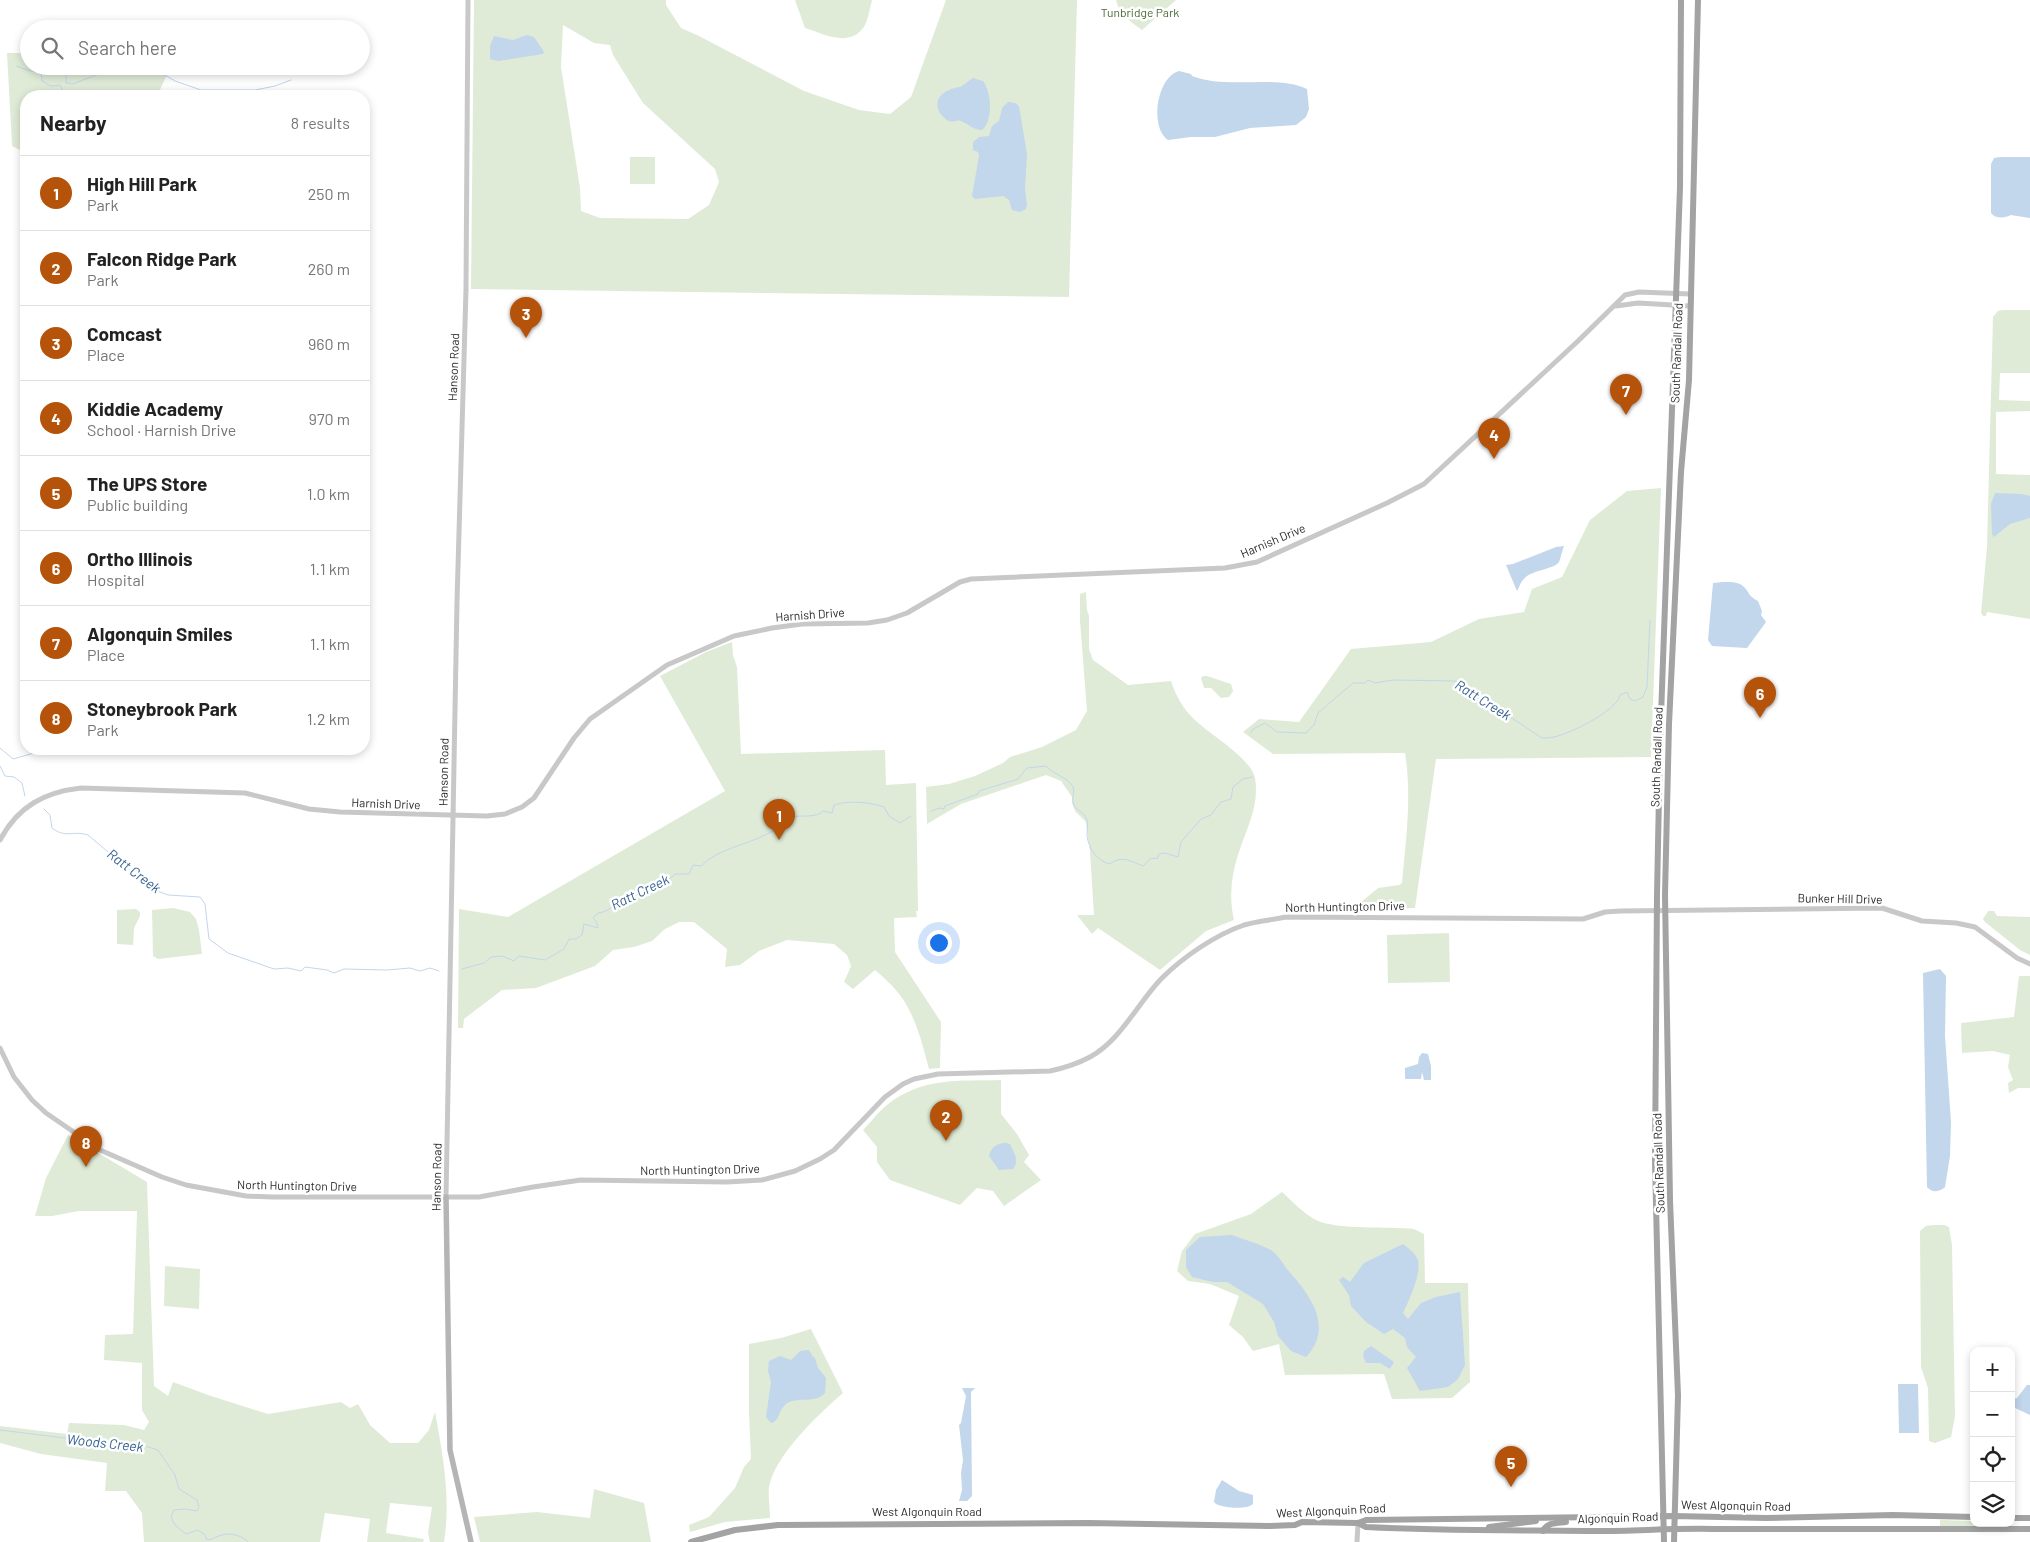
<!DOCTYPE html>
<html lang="en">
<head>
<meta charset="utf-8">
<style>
	body { margin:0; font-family:Barlow,sans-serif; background:#f2f2f2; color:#222 }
	.controls { position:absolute; right:15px; bottom:15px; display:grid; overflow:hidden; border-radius:10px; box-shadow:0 2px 8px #0003 }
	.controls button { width:45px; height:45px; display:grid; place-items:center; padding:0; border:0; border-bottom:1px solid #e0e0e0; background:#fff; color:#222; font:25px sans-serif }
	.you { position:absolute; left:938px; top:942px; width:18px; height:18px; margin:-12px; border:4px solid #fff; border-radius:50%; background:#1a73e8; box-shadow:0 0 0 8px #1a73e833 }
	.badge { display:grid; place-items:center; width:32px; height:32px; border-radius:50%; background:#b45309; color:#fff; font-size:16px; font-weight:700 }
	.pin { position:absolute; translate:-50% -41px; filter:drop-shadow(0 1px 2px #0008) }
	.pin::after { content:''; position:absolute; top:26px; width:18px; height:15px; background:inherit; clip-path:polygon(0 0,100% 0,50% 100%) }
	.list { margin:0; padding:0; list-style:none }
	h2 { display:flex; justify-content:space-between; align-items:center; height:65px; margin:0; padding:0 20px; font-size:21px }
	h2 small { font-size:16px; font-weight:400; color:#767676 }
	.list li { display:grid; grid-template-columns:32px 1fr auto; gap:15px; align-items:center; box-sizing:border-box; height:75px; padding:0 20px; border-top:1px solid #e0e0e0 }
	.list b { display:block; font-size:19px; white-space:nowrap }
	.list p { margin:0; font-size:16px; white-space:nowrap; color:#767676 }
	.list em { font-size:16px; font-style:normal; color:#767676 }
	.icon { flex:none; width:28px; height:28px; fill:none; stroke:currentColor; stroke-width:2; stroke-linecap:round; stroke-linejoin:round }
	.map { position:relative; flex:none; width:2030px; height:1542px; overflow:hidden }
	.search { position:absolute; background:#fff; box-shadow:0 2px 8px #0003; left:20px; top:20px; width:350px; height:55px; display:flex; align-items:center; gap:12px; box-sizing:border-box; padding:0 18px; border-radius:28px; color:#767676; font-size:19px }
	.panel { position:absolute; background:#fff; box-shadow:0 2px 8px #0003; left:20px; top:90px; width:350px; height:665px; border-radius:20px }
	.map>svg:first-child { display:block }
</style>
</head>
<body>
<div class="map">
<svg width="2030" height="1542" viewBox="0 0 2030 1542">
	<rect width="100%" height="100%" fill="#fff"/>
	<g fill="#dfebd7" fill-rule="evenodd">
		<path d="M 474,0 L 666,0 L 666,5 L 681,28 L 699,36 L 804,91 L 859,110 L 890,114 L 911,97 L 946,0 L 1077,0 L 1069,297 L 471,289 ZM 563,25 L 594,43 L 610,45 L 613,55 L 643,103 L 715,169 L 719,182 L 709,205 L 688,219 L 600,218 L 581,211 L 580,188 L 561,67 Z"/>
		<path d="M 795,0 L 872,0 C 870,8 868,20 864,27 C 849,48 824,34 805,28 Z"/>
		<path d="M 1116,0 L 1176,0 L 1142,30 C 1131,22 1119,14 1116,0 Z"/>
		<path d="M 7,53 L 29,53 L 29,66 L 171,66 L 157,96 L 26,96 L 26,153 L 12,146 Z"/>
		<rect x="630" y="157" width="25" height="27"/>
		<path d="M 2002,310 L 2030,310 L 2030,373 L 2000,373 L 1999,400 L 2030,401 L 2030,411 L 1996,412 L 1996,474 L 2030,475 L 2030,619 L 1987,612 L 1986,616 L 1983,616 L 1981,613 L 1987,547 L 1993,317 L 1998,311 Z"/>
		<path d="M 1661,488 L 1651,757 L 1436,759 L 1415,908 L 1353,909 L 1378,888 L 1399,885 L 1402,883 C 1406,839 1412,796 1405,753 L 1273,754 L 1243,732 L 1259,719 L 1299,722 L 1351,649 L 1431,642 L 1479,619 L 1524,612 L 1532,589 L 1562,577 L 1590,520 L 1627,491 Z"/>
		<path d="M 1086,592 L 1087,610 L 1089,616 L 1089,649 L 1093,660 L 1128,685 L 1171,681 C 1176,696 1183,709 1195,720 C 1209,734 1251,758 1255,778 C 1260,806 1246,829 1238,855 C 1231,876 1229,899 1234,920 L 1206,931 L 1160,970 L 1098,928 L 1092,934 L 1077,915 L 1094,915 L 1090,852 L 1086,822 L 1075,811 L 1072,803 L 1072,797 L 1061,781 L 1046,775 L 961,804 L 927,824 L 926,787 L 949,784 L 975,776 L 1003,763 L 1010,757 L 1042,747 L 1076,730 L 1087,711 L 1080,621 L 1080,594 Z"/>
		<path d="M 732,642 L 733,655 L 737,667 L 741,754 L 885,750 L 886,785 L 916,783 L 918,911 L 916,911 L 917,917 L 894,918 L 895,952 L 941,1022 L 940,1068 L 929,1069 C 922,1042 914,1010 895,989 C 889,982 882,976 875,970 L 853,989 L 844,982 L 851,966 L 847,955 L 834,944 L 787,940 L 759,951 L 740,965 L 725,967 L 727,949 L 694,922 L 679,922 L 665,929 L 652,941 L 634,947 L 613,950 L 595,966 L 536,988 L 502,990 L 464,1019 L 463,1028 L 458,1028 L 459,909 L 508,917 L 725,791 L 660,676 L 706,652 Z"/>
		<path d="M 1203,676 L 1207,676 L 1231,684 L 1233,691 L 1229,697 L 1221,698 L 1211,688 L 1204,688 L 1201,678 Z"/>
		<path d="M 173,908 L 190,912 L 196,919 L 199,930 L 202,954 L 158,959 L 153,956 L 152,910 Z"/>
		<path d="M 136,909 L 140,912 L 140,916 L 134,928 L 133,945 L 117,944 L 117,910 Z"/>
		<path d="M 1988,911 L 1994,911 L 1997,916 L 2030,917 L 2030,955 L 2020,950 L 1985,922 L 1983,919 Z"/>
		<path d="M 1449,933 L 1450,982 L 1388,983 L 1387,935 Z"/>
		<path d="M 2019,976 L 2030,976 L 2030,1088 L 2018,1088 L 2009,1093 L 2008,1083 L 2013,1080 L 2008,1067 L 2010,1055 L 1993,1051 L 1962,1053 L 1961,1023 L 2014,1017 Z"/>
		<path d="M 1001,1080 L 1001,1114 L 1017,1134 L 1029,1155 L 1024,1162 L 1041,1180 L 1004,1206 L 993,1191 L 977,1188 L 960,1205 L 890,1180 L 877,1162 L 877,1147 L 863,1130 C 871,1122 878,1112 887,1105 C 921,1077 959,1081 1001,1080 Z"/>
		<path d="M 68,1135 L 147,1182 L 154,1386 L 168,1396 L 173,1382 L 208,1395 L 268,1414 L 341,1402 L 350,1408 L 358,1404 L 370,1425 L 390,1443 L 418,1443 L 429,1430 L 435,1412 C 443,1456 451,1498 444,1542 L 430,1542 L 428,1533 L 432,1507 L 390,1503 L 386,1533 L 424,1539 L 423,1542 L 367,1542 L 370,1519 L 325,1513 L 320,1542 L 144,1542 L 142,1513 L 126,1491 L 105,1491 L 107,1463 L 41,1454 L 0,1443 L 0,1426 L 67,1434 L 69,1423 L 124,1425 L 144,1430 L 149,1422 L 142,1410 L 142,1363 L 104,1360 L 105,1335 L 133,1334 L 137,1211 L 79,1211 L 52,1216 L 35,1216 L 46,1178 Z"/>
		<path d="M 1282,1192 C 1293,1202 1304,1214 1318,1221 C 1340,1230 1388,1226 1414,1229 L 1424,1234 L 1425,1283 L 1468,1283 L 1470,1382 L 1452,1398 L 1392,1399 L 1384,1374 L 1285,1375 L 1279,1344 L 1253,1351 L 1243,1337 L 1229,1325 L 1239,1296 L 1210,1284 L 1188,1281 L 1177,1271 L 1182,1251 L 1195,1234 L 1251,1214 Z"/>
		<path d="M 1933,1225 L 1944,1225 L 1949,1227 L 1952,1245 L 1955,1416 L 1951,1437 L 1935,1443 L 1929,1441 L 1928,1388 L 1921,1367 L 1920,1231 L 1926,1226 Z"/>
		<path d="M 165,1266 L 200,1269 L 199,1309 L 164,1306 Z"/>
		<path d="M 811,1329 L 843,1393 C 820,1413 778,1452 770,1483 C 767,1493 770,1507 770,1518 L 725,1522 L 690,1532 L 689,1525 L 709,1517 L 735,1488 L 744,1467 L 751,1459 L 749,1413 L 749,1344 L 781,1338 Z"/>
		<path d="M 594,1489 L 644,1503 L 651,1542 L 480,1542 L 474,1517 L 537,1512 L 590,1518 Z"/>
		<path d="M 1940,1520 L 1974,1521 L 1974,1523 L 2012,1524 L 1940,1527 Z"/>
	</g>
	<g fill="#c2d6ec">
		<path d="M 527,35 L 534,37 L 544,52 L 543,54 L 498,61 L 490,59 L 490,46 L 494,36 L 513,40 Z"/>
		<path d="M 1179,71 L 1191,74 L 1192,76 C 1228,90 1275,74 1307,89 L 1309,109 L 1306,117 L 1296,125 L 1250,128 L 1215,137 L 1191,137 L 1168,140 C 1149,127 1157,77 1179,71 Z"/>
		<path d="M 973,78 L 983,81 C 992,92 993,122 982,130 C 973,130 969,124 961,121 C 956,119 952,124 947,120 C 934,111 934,96 949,90 C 952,88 956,88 960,87 C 964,85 968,81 973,78 Z"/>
		<path d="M 1008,102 L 1015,103 L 1019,106 L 1027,154 L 1025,189 L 1027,205 L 1026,209 L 1020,212 L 1012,210 L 1009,200 L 1003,196 L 975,199 L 972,196 L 979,156 L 978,152 L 973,150 L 973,142 L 979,137 L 989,136 L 992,126 L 999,121 L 1002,108 Z"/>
		<path d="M 2000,157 L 2030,157 L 2030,218 L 2011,215 C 2005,218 1995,219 1991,213 L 1991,164 L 1994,158 Z"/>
		<path d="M 1995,493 L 2022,494 L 2030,496 L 2030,518 L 2010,524 L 1994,537 L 1992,534 L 1991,504 Z"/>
		<path d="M 1564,546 C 1562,551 1561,557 1559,562 C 1554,570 1531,569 1523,580 C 1520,583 1519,588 1517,591 L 1506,565 L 1513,564 L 1556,547 Z"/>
		<path d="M 1713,583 C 1723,582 1738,580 1744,587 C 1751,594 1747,595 1758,601 L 1762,611 L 1761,615 L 1766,622 L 1747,648 L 1712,646 L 1708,640 Z"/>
		<path d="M 1940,969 L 1946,976 L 1945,1036 L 1951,1122 L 1950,1156 L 1945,1187 C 1940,1192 1932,1193 1927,1187 L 1923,973 Z"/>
		<path d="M 1422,1053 L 1428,1054 L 1431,1066 L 1431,1080 L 1424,1080 L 1422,1072 L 1421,1079 L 1405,1079 L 1405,1068 L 1418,1064 L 1419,1057 Z"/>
		<path d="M 1006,1143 L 1010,1144 C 1014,1154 1020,1160 1013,1169 L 999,1170 L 989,1156 C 991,1147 997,1143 1006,1143 Z"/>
		<path d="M 1232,1235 C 1244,1240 1258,1243 1269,1249 C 1276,1252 1282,1262 1287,1269 C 1309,1294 1335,1326 1306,1357 L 1291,1351 L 1278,1336 L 1274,1322 L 1263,1304 L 1227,1282 L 1213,1282 L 1192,1277 L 1186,1267 L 1186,1250 L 1200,1237 Z"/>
		<path d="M 1403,1244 C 1408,1248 1415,1253 1417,1258 C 1423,1272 1409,1300 1403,1313 L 1408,1319 L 1421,1303 L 1436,1297 L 1460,1292 L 1465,1365 L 1458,1379 L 1448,1387 L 1420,1391 L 1407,1368 L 1416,1357 L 1407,1347 L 1405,1338 L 1393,1329 L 1384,1334 L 1366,1322 L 1351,1306 L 1349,1295 L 1339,1280 L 1343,1277 L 1350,1282 L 1364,1263 Z"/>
		<path d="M 1371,1346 L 1394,1362 L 1390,1369 L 1380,1363 L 1366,1363 L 1363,1356 L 1364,1351 Z"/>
		<path d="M 809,1350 L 813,1357 L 815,1358 L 818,1368 L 826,1378 L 825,1393 C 814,1405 796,1395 785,1405 C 778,1411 780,1421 771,1423 L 766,1417 L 771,1382 L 768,1371 L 769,1361 L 780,1356 L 791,1360 L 800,1351 Z"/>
		<path d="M 1898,1384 L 1918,1384 L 1919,1433 L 1899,1433 Z"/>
		<path d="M 2027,1385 L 2030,1385 L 2030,1415 L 2011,1406 L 2011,1400 L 2017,1398 Z"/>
		<path d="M 962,1388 L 975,1388 L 971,1392 L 972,1496 L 967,1501 L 959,1501 L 962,1490 L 961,1473 L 963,1460 L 959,1425 L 961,1423 L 966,1396 Z"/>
		<path d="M 1222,1480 L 1239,1491 L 1253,1495 L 1253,1504 C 1246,1510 1225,1508 1216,1504 L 1214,1502 L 1216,1490 Z"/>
	</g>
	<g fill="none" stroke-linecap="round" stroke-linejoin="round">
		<g stroke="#c2d6ec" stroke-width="1">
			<path d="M 16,66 L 30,71 L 55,70 L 58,73 L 60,71 L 66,73 L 66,83 L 73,84 L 101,73 L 123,72 L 145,66"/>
			<path d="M 146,66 L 155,69 L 175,81 L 201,90 L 255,90 L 275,86 L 291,80"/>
			<path d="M 41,71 L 42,81 L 51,86 L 60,85 L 65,96"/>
			<path d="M 1251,733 L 1253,729 L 1265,723 L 1277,732 L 1306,733 L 1314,725 L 1318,713 L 1353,683 L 1365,683 L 1368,680 L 1375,683 L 1393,680 L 1456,681 L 1542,738 C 1546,738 1550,738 1554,737 C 1569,734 1617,711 1620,695 L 1627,692 L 1630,699 L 1635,701 L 1643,697 L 1647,687 L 1650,620"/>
			<path d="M 0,748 L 13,759 L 34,753"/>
			<path d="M 0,766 L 5,776 L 14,777 L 22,783 L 25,796"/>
			<path d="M 44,809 L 50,815 L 52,828 C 67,839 72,830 88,835 L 152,889 L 168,895 L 200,897 L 205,904 L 209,939 L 228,953 L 274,969 L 288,968 L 301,971 L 305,967 L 327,970 L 334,973 L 344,969 L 387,970 L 410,968 L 420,971 L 430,968 L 439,971"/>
			<path d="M 931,811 L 940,808 L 944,809 L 945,806 L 978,794 L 979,791 L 1018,779 L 1027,768 L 1046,766 C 1053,774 1064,776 1071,784 C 1076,790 1072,795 1073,802 C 1075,811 1085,812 1087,820 C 1088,825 1087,831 1087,836 C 1089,849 1097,861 1110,864 C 1121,855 1131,861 1143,866 L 1150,859 L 1158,858 L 1159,854 L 1165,853 L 1178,857 L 1181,842 L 1201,819 L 1211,815 L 1221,802 L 1231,799 L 1233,787 L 1243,779 L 1252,777"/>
			<path d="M 462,969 L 484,963 L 491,957 L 502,956 L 514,961 L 519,956 L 545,960 L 564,949 L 569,939 L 576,939 L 582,935 L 584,924 L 598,928 L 596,921 L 593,918 L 598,913 C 604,913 615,907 616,900 C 628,896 668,883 675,874 L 689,874 L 693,865 L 701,866 C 717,849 747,845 767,834 C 769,833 774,831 777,828 C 782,823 782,818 791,817 C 800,815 818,818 823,811 L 832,813 L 834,805 C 849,800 869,802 884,807 L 889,816 L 900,823 L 911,816"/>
			<path d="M 0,1430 L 113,1444 L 142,1445 L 158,1450 L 175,1475 L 179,1489 L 197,1500 L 199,1507 L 197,1511 L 185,1509 L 174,1510 L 171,1517 L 175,1525 L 186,1534 L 198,1530 L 204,1534 L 207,1540 C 213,1540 216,1536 222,1535 C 230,1532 243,1536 248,1542"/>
		</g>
		<g stroke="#c8c8c8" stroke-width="5">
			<path d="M 1616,306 L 1638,303 L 1690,306"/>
			<path d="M 0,840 C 18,806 45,792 81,788 L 245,793 L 309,809 L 340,812 L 487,816 L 505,814 L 522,807 L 534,798 L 574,738 L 590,719 L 667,665 L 734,636 L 772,628 L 802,624 L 868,623 L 887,620 L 907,613 L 960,582 L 971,579 L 1225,568 L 1257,562 L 1387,503 L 1424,484 L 1578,341 L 1625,295 L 1639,292 L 1690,294"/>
			<path d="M 0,1048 L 14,1077 L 32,1100 L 46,1113 L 100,1150 L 162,1177 L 186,1185 L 246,1196 L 272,1197 L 479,1197 L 533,1187 L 581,1180 L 727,1182 L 762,1180 L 795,1171 L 820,1159 L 834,1150 L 885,1097 L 903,1084 L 914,1079 L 938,1074 L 1050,1071 C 1064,1068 1077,1064 1090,1057 C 1120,1041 1138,1003 1161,979 C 1183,957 1215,935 1244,925 C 1257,921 1272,920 1286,917 L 1583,919 L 1605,912 L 1620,911 L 1882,908 L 1922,921 L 1956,923 L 1975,927 L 2017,958 L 2030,964"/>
			<path d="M 446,1197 L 457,602 L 466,289 L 468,0"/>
			<path d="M 1357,1542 L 1358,1523"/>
		</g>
		<path stroke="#b5b5b5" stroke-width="5.5" d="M 446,1197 L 450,1450 L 471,1542"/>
		<g stroke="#a3a3a3" stroke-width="6">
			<path d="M 2011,1518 L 2030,1518"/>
			<path d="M 1358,1523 L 1366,1527 C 1444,1531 1521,1530 1599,1531 C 1637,1531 1675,1528 1713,1529 L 2030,1529"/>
			<path d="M 1489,1527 L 1536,1521"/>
			<path d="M 1543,1531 C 1547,1522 1557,1523 1566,1522"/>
			<path d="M 691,1542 L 735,1530 L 778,1525 L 1088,1523 L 1270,1526 L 1295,1525 L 1302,1522 L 1358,1523 L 1366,1520 L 1674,1516 L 1766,1518 L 1893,1515 L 1974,1517"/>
			<path d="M 1664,1542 L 1655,1162 L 1657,895 L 1660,744 L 1680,187 L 1681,0"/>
			<path d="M 1674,1542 L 1678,1395 L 1670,1200 L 1665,895 L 1669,724 L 1681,472 L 1689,380 L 1698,0"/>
		</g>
	</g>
	<g text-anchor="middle" stroke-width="5" stroke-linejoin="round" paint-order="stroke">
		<g font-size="12" fill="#486937" stroke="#fff">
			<text x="1140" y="17">Tunbridge Park</text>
		</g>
		<g font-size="12" fill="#2b2b2b" stroke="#fff">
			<text transform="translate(1677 353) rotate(-88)" y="4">South Randall Road</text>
			<text transform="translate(454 367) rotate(-88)" y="4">Hanson Road</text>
			<text transform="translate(1273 541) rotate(-23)" y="4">Harnish Drive</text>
			<text transform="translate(810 615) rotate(-4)" y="4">Harnish Drive</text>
			<text transform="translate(1657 757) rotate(-88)" y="4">South Randall Road</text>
			<text transform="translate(444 772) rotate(-89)" y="4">Hanson Road</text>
			<text transform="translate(386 804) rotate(2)" y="4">Harnish Drive</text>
			<text transform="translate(1840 899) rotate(1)" y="4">Bunker Hill Drive</text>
			<text transform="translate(1345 907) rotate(-1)" y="4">North Huntington Drive</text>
			<text transform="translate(1659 1163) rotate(-92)" y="4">South Randall Road</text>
			<text transform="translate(700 1170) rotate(-1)" y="4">North Huntington Drive</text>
			<text transform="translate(437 1177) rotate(-89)" y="4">Hanson Road</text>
			<text transform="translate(297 1186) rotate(1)" y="4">North Huntington Drive</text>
			<text transform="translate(1736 1506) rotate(1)" y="4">West Algonquin Road</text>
			<text transform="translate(1331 1511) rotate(-3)" y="4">West Algonquin Road</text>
			<text x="927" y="1516">West Algonquin Road</text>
			<text transform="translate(1618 1518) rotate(-2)" y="4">Algonquin Road</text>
		</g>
		<g font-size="14" font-style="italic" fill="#366291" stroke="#fff">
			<text transform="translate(1483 700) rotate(32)" y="5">Ratt Creek</text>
			<text transform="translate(134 871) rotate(37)" y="5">Ratt Creek</text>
			<text transform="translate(640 892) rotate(-26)" y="5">Ratt Creek</text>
			<text transform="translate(105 1443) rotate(6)" y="5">Woods Creek</text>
		</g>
	</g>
</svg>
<div class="controls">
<button>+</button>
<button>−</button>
<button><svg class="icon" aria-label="locate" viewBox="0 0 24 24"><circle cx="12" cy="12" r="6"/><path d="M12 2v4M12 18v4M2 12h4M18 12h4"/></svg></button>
<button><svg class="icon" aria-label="layers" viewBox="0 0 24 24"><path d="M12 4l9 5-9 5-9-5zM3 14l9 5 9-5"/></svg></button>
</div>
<div class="you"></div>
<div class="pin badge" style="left:779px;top:840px">1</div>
<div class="pin badge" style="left:946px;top:1141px">2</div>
<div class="pin badge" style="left:526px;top:338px">3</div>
<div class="pin badge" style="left:1494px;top:459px">4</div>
<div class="pin badge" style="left:1511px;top:1487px">5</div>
<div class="pin badge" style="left:1760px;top:718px">6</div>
<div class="pin badge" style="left:1626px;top:415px">7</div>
<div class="pin badge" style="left:86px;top:1167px">8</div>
<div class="search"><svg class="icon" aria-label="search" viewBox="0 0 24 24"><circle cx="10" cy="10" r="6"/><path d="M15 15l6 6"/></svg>Search here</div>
<section class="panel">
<h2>Nearby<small>8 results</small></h2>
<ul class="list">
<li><span class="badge">1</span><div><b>High Hill Park</b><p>Park</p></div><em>250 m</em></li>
<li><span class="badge">2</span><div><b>Falcon Ridge Park</b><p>Park</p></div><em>260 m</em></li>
<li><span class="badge">3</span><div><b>Comcast</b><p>Place</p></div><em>960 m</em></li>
<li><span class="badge">4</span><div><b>Kiddie Academy</b><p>School · Harnish Drive</p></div><em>970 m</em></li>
<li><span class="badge">5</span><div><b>The UPS Store</b><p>Public building</p></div><em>1.0 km</em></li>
<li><span class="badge">6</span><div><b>Ortho Illinois</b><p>Hospital</p></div><em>1.1 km</em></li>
<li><span class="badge">7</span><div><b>Algonquin Smiles</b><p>Place</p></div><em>1.1 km</em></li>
<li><span class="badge">8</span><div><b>Stoneybrook Park</b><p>Park</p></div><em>1.2 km</em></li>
</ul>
</section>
</div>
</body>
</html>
